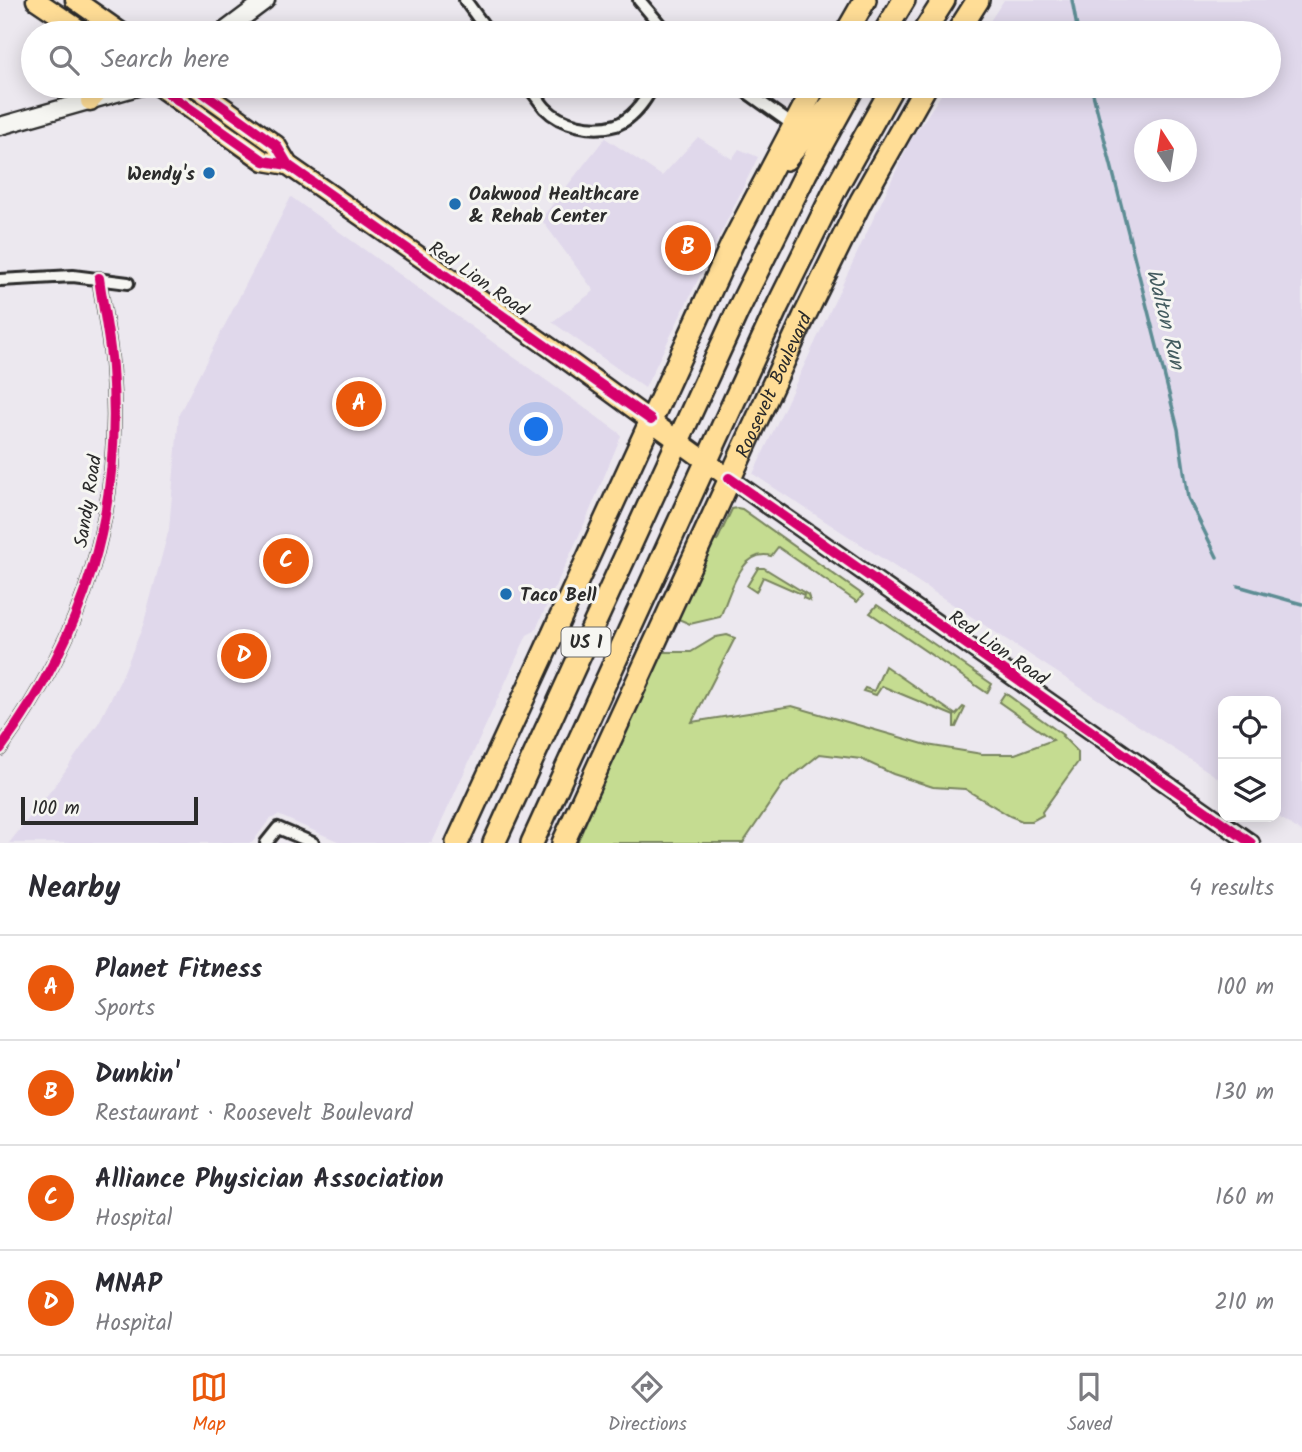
<!DOCTYPE html>
<html lang="en">
<head>
<meta charset="utf-8">
<style>
	body { margin:0; font-family:Kalam,sans-serif; background:#f7f7f7; color:#2b2b33 }
	.controls { position:absolute; right:21px; bottom:21px; display:grid; overflow:hidden; border-radius:14px; box-shadow:0 4px 18px #0003 }
	.controls button { width:63px; height:63px; display:grid; place-items:center; padding:0; border:0; border-bottom:2px solid #e1e1e2; background:#fff; color:#2b2b33; font:35px sans-serif }
	.compass { position:absolute; left:1134px; top:119px; width:63px; height:63px; border-radius:50%; background:#fff; box-shadow:0 4px 18px #0003; rotate:348deg }
	.scale { position:absolute; left:21px; bottom:18px; width:177px; box-sizing:border-box; padding-left:7px; border:4px solid #2b2b2b; border-top:0; font-size:19px; line-height:24px; white-space:nowrap; color:#2b2b2b; -webkit-text-stroke:5px #f6f6f2; paint-order:stroke }
	.you { position:absolute; left:537px; top:430px; width:24px; height:24px; margin:-18px; border:5px solid #fff; border-radius:50%; background:#1a73e8; box-shadow:0 0 0 10px #1a73e833 }
	.badge { display:grid; place-items:center; width:46px; height:46px; border-radius:50%; background:#ea580c; color:#fff; font-size:23px; font-weight:700 }
	.pin { position:absolute; translate:-50% -50%; border:4px solid #fff; box-shadow:0 2px 7px #0006 }
	.list { margin:0; padding:0; list-style:none }
	h2 { display:flex; justify-content:space-between; align-items:center; height:91px; margin:0; padding:0 28px; font-size:30px }
	h2 small { font-size:23px; font-weight:400; color:#7c7c81 }
	.list li { display:grid; grid-template-columns:46px 1fr auto; gap:21px; align-items:center; box-sizing:border-box; height:105px; padding:0 28px; border-top:2px solid #e1e1e2 }
	.list b { display:block; font-size:26px; white-space:nowrap }
	.list p { margin:0; font-size:23px; white-space:nowrap; color:#7c7c81 }
	.list em { font-size:23px; font-style:normal; color:#7c7c81 }
	.icon { flex:none; width:38px; height:38px; fill:none; stroke:currentColor; stroke-width:2; stroke-linecap:round; stroke-linejoin:round }
	.map { position:relative; flex:none; width:1302px; height:843px; overflow:hidden }
	.search { position:absolute; background:#fff; box-shadow:0 4px 18px #0003; left:21px; right:21px; top:21px; height:77px; display:flex; align-items:center; gap:18px; box-sizing:border-box; padding:0 24px; border-radius:38px; color:#7c7c81; font-size:26px }
	.sheet { height:511px; background:#fff }
	nav { display:flex; justify-content:space-around; align-items:center; box-sizing:border-box; height:98px; border-top:2px solid #e1e1e2; background:#fff; font-size:19px; color:#7c7c81 }
	nav a { display:grid; justify-items:center; gap:4px }
	nav .on { color:#ea580c }
	.map>svg:first-child { display:block }
</style>
</head>
<body>
<div class="map">
<svg width="1302" height="843" viewBox="0 0 1302 843">
	<rect width="100%" height="100%" fill="#ece8ef"/>
	<filter id="ink" filterUnits="userSpaceOnUse"><feTurbulence type="fractalNoise" baseFrequency=".0143" numOctaves="2"/><feDisplacementMap in="SourceGraphic" scale="14" xChannelSelector="R" yChannelSelector="G"/><feConvolveMatrix kernelMatrix="1 2 1 2 8 2 1 2 1" color-interpolation-filters="sRGB"/></filter>
	<g filter="url(#ink)">
		<g fill="#e0d8eb" fill-rule="evenodd">
			<path d="M 1004,0 L 1302,0 L 1302,832 L 1276,815 L 1276,701 L 1223,701 L 1223,781 L 753,474 L 910,141 L 947,86 L 1269,86 L 1269,33 L 982,33 ZM 1144,130 L 1186,130 L 1186,172 L 1144,172 Z"/>
			<path d="M 698,137 L 732,159 L 739,149 L 758,157 L 645,388 L 552,322 L 594,291 L 541,219 L 605,138 L 662,176 Z"/>
			<path d="M 291,197 L 618,432 L 621,436 L 586,520 L 535,631 L 527,635 L 432,843 L 342,843 L 278,815 L 269,820 L 252,843 L 9,843 L 56,784 L 99,722 L 120,681 L 143,626 L 169,529 L 179,414 Z"/>
		</g>
		<g fill="#c5dc91" stroke="#78845e" stroke-width="2">
			<path d="M 737,508 L 742,509 L 863,595 L 857,602 L 778,547 L 771,556 C 740,548 730,595 720,617 L 690,624 L 676,618 L 712,540 L 717,541 L 732,509 Z"/>
			<path d="M 758,568 L 764,568 L 808,595 L 810,601 L 803,598 L 804,595 L 763,577 L 756,592 L 747,586 Z"/>
			<path d="M 877,605 L 992,684 L 987,693 L 870,613 Z"/>
			<path d="M 727,635 L 735,638 L 692,722 L 792,706 L 927,745 L 982,754 L 1015,754 L 1053,740 L 999,702 L 1005,693 L 1063,735 L 1062,736 L 1078,752 L 1078,762 L 1042,812 L 1043,815 L 1032,821 L 1022,821 L 1010,816 L 965,789 L 933,787 L 893,774 L 861,759 L 820,754 L 783,784 L 743,843 L 577,843 L 660,652 L 691,652 L 716,637 Z"/>
			<path d="M 885,666 L 956,715 L 963,707 L 965,708 L 956,727 L 954,727 L 954,716 L 882,686 L 876,695 L 863,691 L 865,688 L 874,691 Z"/>
		</g>
		<g fill="none" stroke-linecap="round" stroke-linejoin="round">
			<g stroke="#5d8d94" stroke-width="3.5">
				<path d="M 1072,0 L 1078,33"/>
				<path d="M 1091,86 L 1178,429 L 1188,498 L 1217,557"/>
				<path d="M 1238,586 L 1302,604"/>
			</g>
			<defs>
				<g id="street">
					<path d="M 465,0 L 489,33"/>
					<path d="M 639,0 L 667,33"/>
					<path d="M 528,86 C 534,93 539,101 545,108 C 561,125 593,132 616,125 C 634,118 645,101 653,86"/>
					<path d="M 738,86 L 793,125"/>
					<path d="M 0,280 L 73,276 L 128,283"/>
					<path d="M 0,749 C 85,633 123,512 112,368 C 110,338 103,308 99,278"/>
					<path d="M 266,843 L 278,828 L 313,843"/>
				</g>
				<g id="secondary">
					<path d="M 222,33 L 266,0"/>
					<path d="M 0,126 L 141,86"/>
					<path d="M 729,478 L 1251,843"/>
				</g>
				<g id="primary">
					<path d="M 36,0 L 85,33"/>
					<path d="M 75,0 L 122,33"/>
					<path d="M 158,86 L 264,161 L 288,165"/>
					<path d="M 194,86 L 276,145 L 288,165 L 552,349 L 729,478"/>
					<path d="M 90,101 L 104,86"/>
				</g>
				<g id="highway">
					<path d="M 846,33 L 865,0"/>
					<path d="M 884,33 L 904,0"/>
					<path d="M 923,33 L 944,0"/>
					<path d="M 957,33 L 978,0"/>
					<path d="M 786,159 L 834,101"/>
					<path d="M 457,843 L 732,244 L 815,86"/>
					<path d="M 494,843 L 738,310 L 806,173 L 854,86"/>
					<path d="M 532,843 L 778,305 L 836,188 L 893,86"/>
					<path id="s1" d="M 563,843 L 804,317 L 861,201 L 926,86"/>
				</g>
			</defs>
			<use href="#street" stroke="#2b2b2b" stroke-width="16"/>
			<use href="#secondary" stroke="#2b2b2b" stroke-width="21"/>
			<use href="#primary" stroke="#2b2b2b" stroke-width="23"/>
			<use href="#highway" stroke="#2b2b2b" stroke-width="26"/>
			<use href="#street" stroke="#f6f6f2" stroke-width="10"/>
			<use href="#secondary" stroke="#f6f6f2" stroke-width="16"/>
			<use href="#primary" stroke="#ffdd96" stroke-width="18"/>
			<use href="#highway" stroke="#ffdd96" stroke-width="21"/>
			<defs>
				<g id="cycleway">
					<path d="M 158,86 L 264,161 L 288,165"/>
					<path d="M 194,86 L 276,145 L 288,165 L 651,420"/>
					<path d="M 729,478 L 1251,843"/>
					<path d="M 0,749 C 85,633 123,512 112,368 C 110,338 103,308 99,278"/>
				</g>
			</defs>
			<use href="#cycleway" stroke="#f6f6f2" stroke-width="15"/>
			<use href="#cycleway" stroke="#d6006c" stroke-width="10"/>
		</g>
	</g>
	<g fill="#1f6fb2" stroke="#f6f6f2" stroke-width="2.5">
		<circle cx="209" cy="173" r="7"/>
		<circle cx="455" cy="204" r="7"/>
		<circle cx="506" cy="594" r="7"/>
	</g>
	<g text-anchor="middle" stroke-width="6" stroke-linejoin="round" paint-order="stroke">
		<rect fill="#f6f6f2" stroke="#686867" stroke-width="2" x="561.5" y="627.5" width="49" height="29" rx="5"/>
		<g font-size="18" font-weight="bold" fill="#2b2b2b">
			<text x="586" y="648">US 1</text>
		</g>
		<g font-size="19" font-weight="bold" fill="#2b2b2b" stroke="#f6f6f2" text-anchor="start">
			<text x="195" y="180" text-anchor="end">Wendy's</text>
			<text x="469" y="200">Oakwood Healthcare<tspan x="469" dy="22">&amp; Rehab Center</tspan></text>
			<text x="520" y="601">Taco Bell</text>
		</g>
		<g font-size="19" fill="#2b2b2b" stroke="#f6f6f2">
			<text transform="translate(479 278) rotate(35)" y="7">Red Lion Road</text>
			<text dy="7" stroke="none"><textPath href="#s1" startOffset="504">Roosevelt Boulevard</textPath></text>
			<text transform="translate(87 501) rotate(-81)" y="7">Sandy Road</text>
			<text transform="translate(999 647) rotate(35)" y="7">Red Lion Road</text>
		</g>
		<g font-size="21" font-style="italic" fill="#445c60" stroke="#f6f6f2">
			<text transform="translate(1166 319) rotate(76)" y="7">Walton Run</text>
		</g>
	</g>
</svg>
<div class="controls">
<button><svg class="icon" aria-label="locate" viewBox="0 0 24 24"><circle cx="12" cy="12" r="6"/><path d="M12 2v4M12 18v4M2 12h4M18 12h4"/></svg></button>
<button><svg class="icon" aria-label="layers" viewBox="0 0 24 24"><path d="M12 4l9 5-9 5-9-5zM3 14l9 5 9-5"/></svg></button>
</div>
<svg class="compass" viewBox="-18 -18 36 36"><path d="M0-13l5 13h-10z" fill="#e53935"/><path d="M0 13l5-13h-10z" fill="#7c7c81"/></svg>
<div class="scale">100 m</div>
<div class="you"></div>
<div class="pin badge" style="left:359px;top:404px">A</div>
<div class="pin badge" style="left:688px;top:248px">B</div>
<div class="pin badge" style="left:286px;top:561px">C</div>
<div class="pin badge" style="left:244px;top:656px">D</div>
<div class="search"><svg class="icon" aria-label="search" viewBox="0 0 24 24"><circle cx="10" cy="10" r="6"/><path d="M15 15l6 6"/></svg>Search here</div>
</div>
<section class="sheet">
<h2>Nearby<small>4 results</small></h2>
<ul class="list">
<li><span class="badge">A</span><div><b>Planet Fitness</b><p>Sports</p></div><em>100 m</em></li>
<li><span class="badge">B</span><div><b>Dunkin'</b><p>Restaurant · Roosevelt Boulevard</p></div><em>130 m</em></li>
<li><span class="badge">C</span><div><b>Alliance Physician Association</b><p>Hospital</p></div><em>160 m</em></li>
<li><span class="badge">D</span><div><b>MNAP</b><p>Hospital</p></div><em>210 m</em></li>
</ul>
</section>
<nav>
<a class="on"><svg class="icon" aria-label="map" viewBox="0 0 24 24"><path d="M3 6l6-2 6 2 6-2v14l-6 2-6-2-6 2zM9 4v14M15 6v14"/></svg>Map</a>
<a><svg class="icon" aria-label="directions" viewBox="0 0 24 24"><path d="M12 3l9 9-9 9-9-9zM9 14v-3h6M13 9l2 2-2 2"/></svg>Directions</a>
<a><svg class="icon" aria-label="saved" viewBox="0 0 24 24"><path d="M7 4h10v16l-5-4-5 4z"/></svg>Saved</a>
</nav>
</body>
</html>
